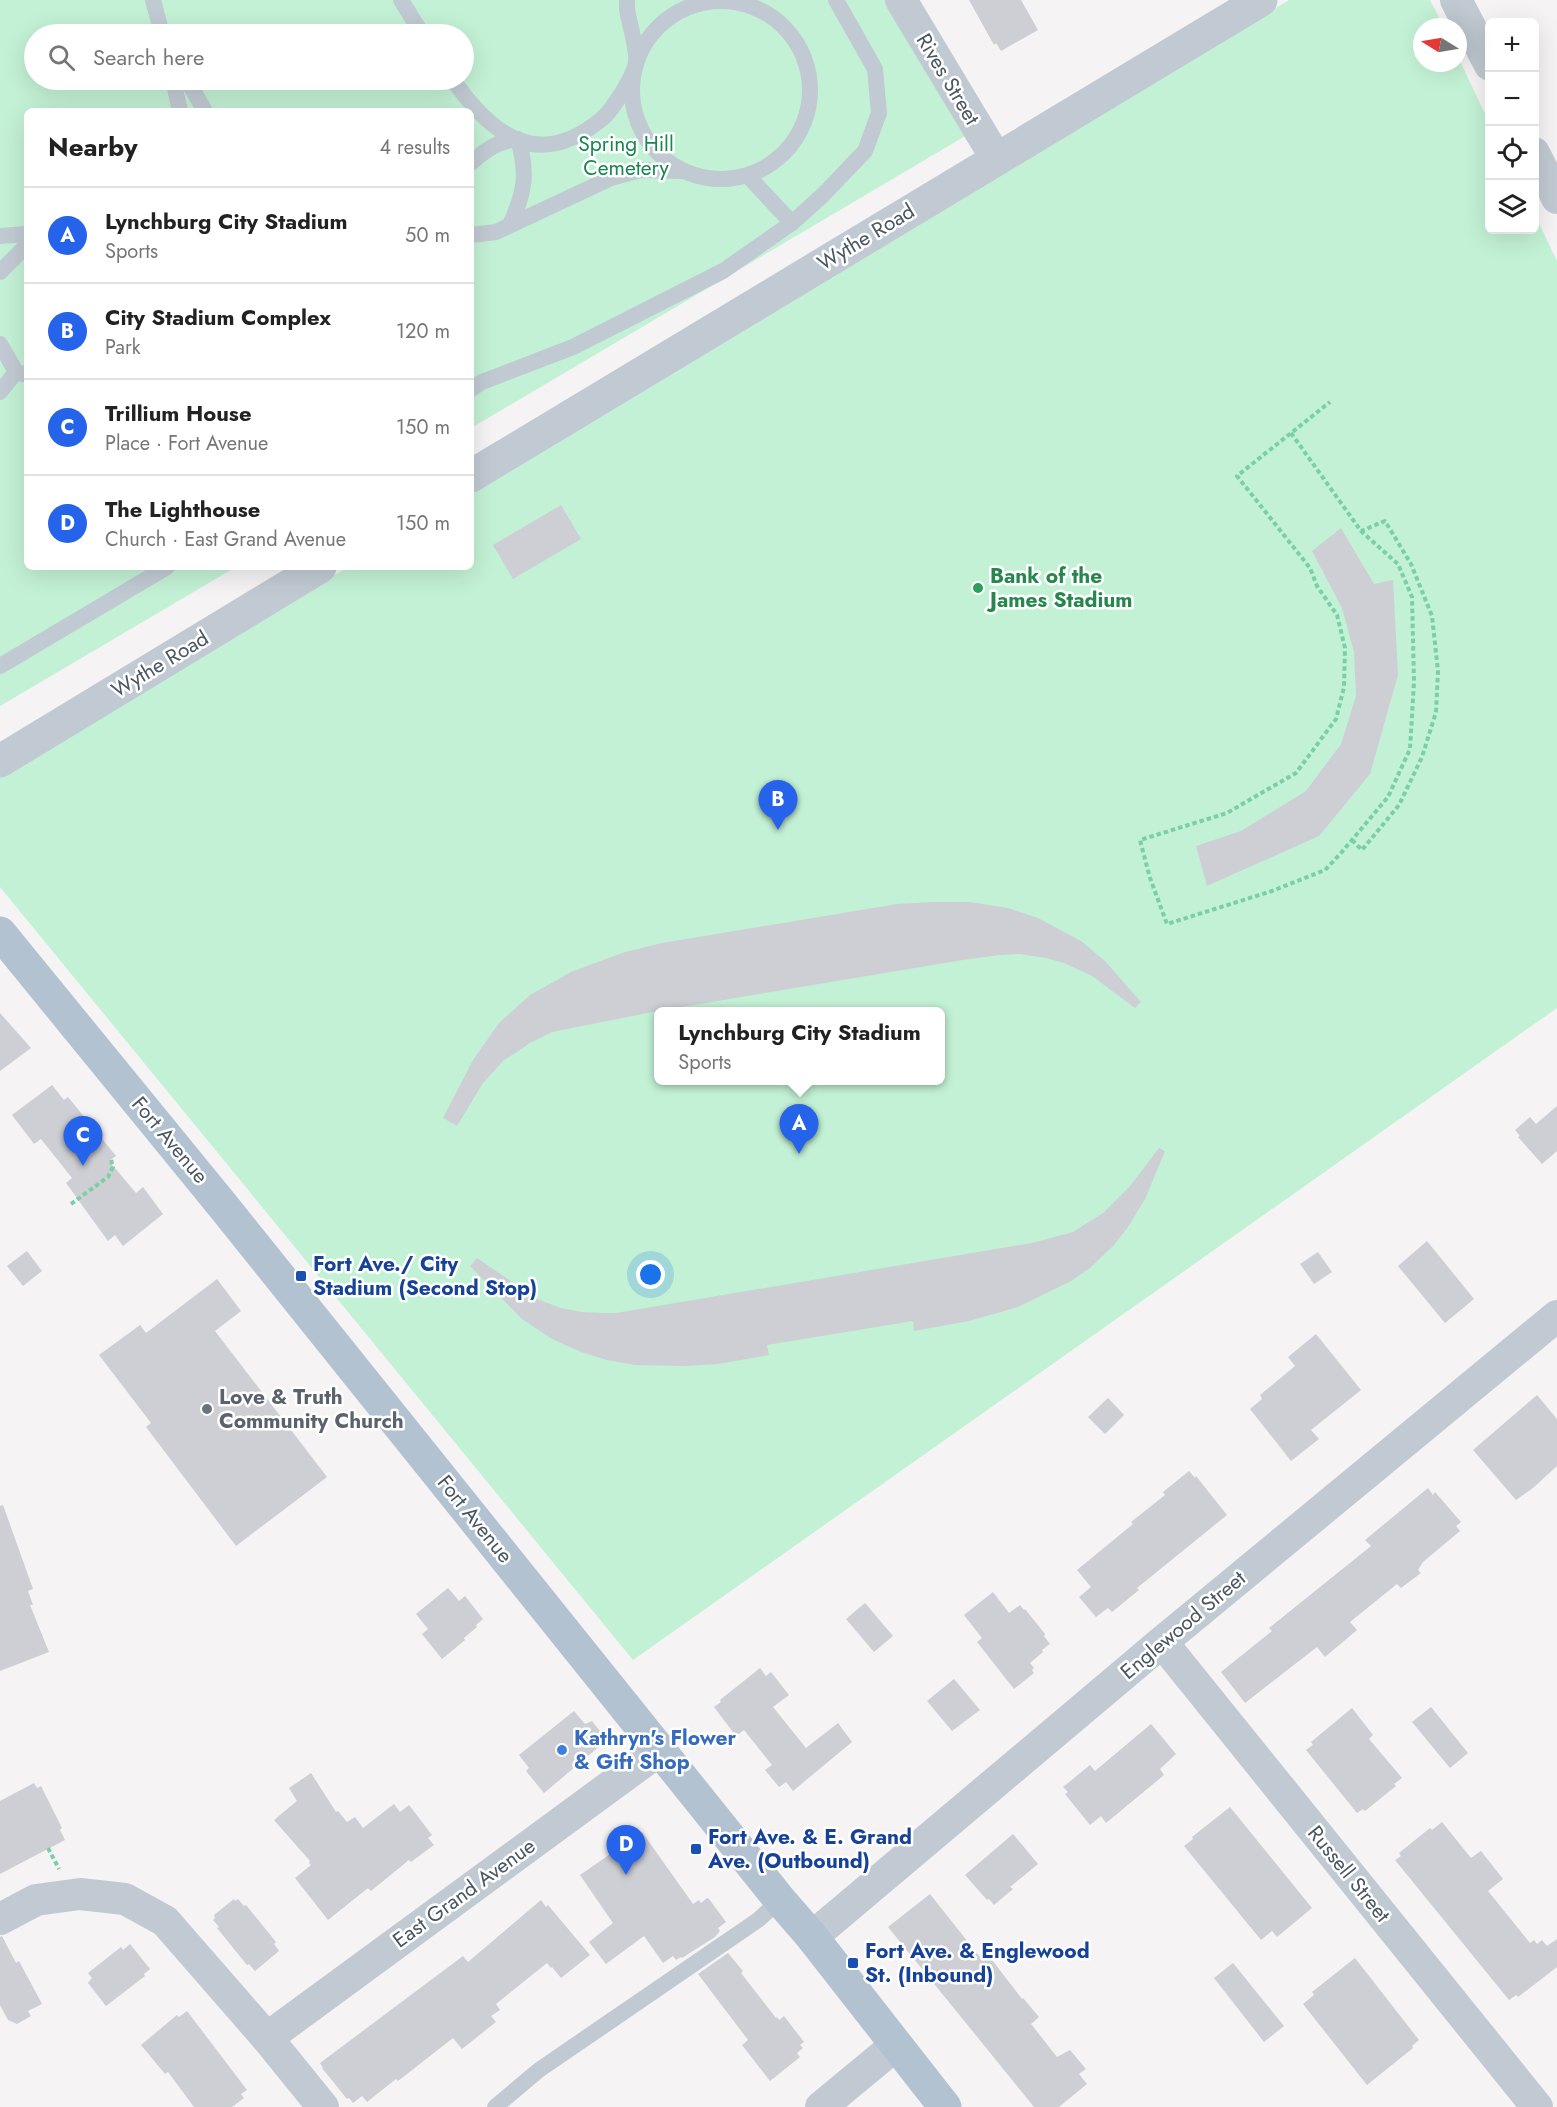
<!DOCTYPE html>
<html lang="en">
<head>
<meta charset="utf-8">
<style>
	body { margin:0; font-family:Jost,sans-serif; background:#f6f6f6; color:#222 }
	.controls { position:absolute; right:18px; top:18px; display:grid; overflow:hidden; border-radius:9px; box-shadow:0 6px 24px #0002 }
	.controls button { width:54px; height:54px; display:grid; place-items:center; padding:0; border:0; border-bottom:2px solid #e0e0e0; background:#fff; color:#222; font:30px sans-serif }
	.compass { position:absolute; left:1413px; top:18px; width:54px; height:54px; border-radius:50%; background:#fff; box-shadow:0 6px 24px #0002; rotate:281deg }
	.you { position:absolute; left:651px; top:1275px; width:21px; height:21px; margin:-15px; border:4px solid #fff; border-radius:50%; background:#1a73e8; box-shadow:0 0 0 9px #1a73e833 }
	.badge { display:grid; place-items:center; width:39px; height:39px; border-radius:50%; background:#2563eb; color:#fff; font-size:20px; font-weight:700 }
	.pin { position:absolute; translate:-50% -50px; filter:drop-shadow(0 2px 3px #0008) }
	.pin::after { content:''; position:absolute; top:32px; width:21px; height:18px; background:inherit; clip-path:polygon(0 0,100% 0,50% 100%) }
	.popup { position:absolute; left:654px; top:1007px; width:291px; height:78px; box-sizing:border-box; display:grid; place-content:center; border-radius:9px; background:#fff; filter:drop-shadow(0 2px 4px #0005); font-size:20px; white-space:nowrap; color:#767676 }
	.popup b { font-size:22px; color:#222 }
	.popup::after { content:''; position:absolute; left:50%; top:100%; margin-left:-12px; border:12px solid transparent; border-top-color:#fff }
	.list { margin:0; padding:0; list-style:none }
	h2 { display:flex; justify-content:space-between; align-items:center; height:78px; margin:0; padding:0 24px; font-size:26px }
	h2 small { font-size:20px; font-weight:400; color:#767676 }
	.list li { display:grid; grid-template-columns:39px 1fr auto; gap:18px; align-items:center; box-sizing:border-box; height:96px; padding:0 24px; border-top:2px solid #e0e0e0 }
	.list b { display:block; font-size:22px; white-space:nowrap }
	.list p { margin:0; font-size:20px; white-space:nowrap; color:#767676 }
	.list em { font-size:20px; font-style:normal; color:#767676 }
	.icon { flex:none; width:33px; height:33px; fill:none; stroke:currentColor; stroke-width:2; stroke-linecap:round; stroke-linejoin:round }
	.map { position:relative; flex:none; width:1557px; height:2107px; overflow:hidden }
	.search { position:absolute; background:#fff; box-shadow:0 6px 24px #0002; left:24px; top:24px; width:450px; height:66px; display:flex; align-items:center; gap:15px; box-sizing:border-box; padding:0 21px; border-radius:33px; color:#767676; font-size:22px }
	.panel { position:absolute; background:#fff; box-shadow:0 6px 24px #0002; left:24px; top:108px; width:450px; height:462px; border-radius:9px }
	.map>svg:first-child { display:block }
</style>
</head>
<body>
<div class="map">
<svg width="1557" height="2107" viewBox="0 0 1557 2107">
	<rect width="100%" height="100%" fill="#f5f3f3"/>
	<g fill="#c3f1d5" fill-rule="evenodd">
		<path d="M 0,0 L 886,0 L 967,135 L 471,428 L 471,111 L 27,111 L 27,567 L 236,567 L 0,706 ZM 34,34 L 464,34 L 464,80 L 34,80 Z"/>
		<path d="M 1289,0 L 1430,0 L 1444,27 L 1422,27 L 1422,63 L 1458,63 L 1458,57 L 1489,122 L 1490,230 L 1534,230 L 1535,215 L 1557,261 L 1557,1008 L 633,1660 L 0,887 L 0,774 L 348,567 L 471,567 L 471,494 ZM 658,1012 L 940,1012 L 940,1080 L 658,1080 Z"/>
	</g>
	<g fill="#cdcfd5">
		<path d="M 969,0 L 1021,0 L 1038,30 L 1001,51 L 996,43 L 994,45 Z"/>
		<path d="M 561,505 L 581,539 L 513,579 L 493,545 Z"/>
		<path d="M 1341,528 L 1374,584 L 1393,580 L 1398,675 L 1370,774 L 1319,836 L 1207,886 L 1196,846 L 1241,831 L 1306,791 L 1341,744 L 1356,696 L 1354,652 L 1342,608 L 1312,551 Z"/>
		<path d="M 933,902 L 970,902 L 1008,908 L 1038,918 L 1081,941 L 1105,961 L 1141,1002 L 1135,1008 L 1092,976 L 1064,963 L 1046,958 L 1020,954 L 1000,955 L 963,960 L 658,1011 L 552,1032 L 530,1043 L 503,1061 L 483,1083 L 457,1126 L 443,1118 L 473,1060 L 499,1023 L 530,995 L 571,972 L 625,952 L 662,943 L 897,904 Z"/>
		<path d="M 0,1013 L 31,1048 L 0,1071 Z"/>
		<path d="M 52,1085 L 64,1100 L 68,1097 L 116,1156 L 109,1161 L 136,1193 L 143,1187 L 163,1214 L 123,1246 L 115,1235 L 108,1241 L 66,1183 L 72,1178 L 41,1139 L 34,1144 L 12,1115 Z"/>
		<path d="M 1557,1106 L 1557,1151 L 1542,1164 L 1518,1137 L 1520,1136 L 1515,1130 L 1530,1117 L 1536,1124 Z"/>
		<path d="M 1159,1148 L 1165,1151 L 1145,1199 L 1128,1227 L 1114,1245 L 1090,1268 L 1071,1281 L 1018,1307 L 969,1321 L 914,1331 L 913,1321 L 767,1345 L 769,1355 L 718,1364 L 687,1366 L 635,1365 L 607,1360 L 581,1352 L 552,1339 L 522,1319 L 470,1266 L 477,1258 L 537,1299 L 561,1308 L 582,1312 L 603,1313 L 616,1313 L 1032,1243 L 1073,1232 L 1103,1213 L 1130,1186 Z"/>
		<path d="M 1427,1241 L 1474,1299 L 1445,1323 L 1398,1266 Z"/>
		<path d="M 27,1251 L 42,1271 L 23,1286 L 7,1266 Z"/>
		<path d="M 1318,1252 L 1332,1272 L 1314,1284 L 1300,1264 Z"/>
		<path d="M 217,1279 L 241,1311 L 215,1331 L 327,1477 L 236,1546 L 146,1427 L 151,1423 L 99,1355 L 140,1325 L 146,1333 Z"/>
		<path d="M 1316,1334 L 1361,1390 L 1311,1430 L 1319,1439 L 1291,1461 L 1250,1409 L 1262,1399 L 1260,1395 L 1295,1366 L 1288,1357 Z"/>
		<path d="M 1537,1395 L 1557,1419 L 1557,1466 L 1533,1488 L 1516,1500 L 1473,1450 Z"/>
		<path d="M 1108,1398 L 1124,1415 L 1105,1434 L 1088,1417 Z"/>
		<path d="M 1189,1471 L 1195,1478 L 1196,1476 L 1227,1515 L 1137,1588 L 1139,1590 L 1112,1612 L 1108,1608 L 1096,1617 L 1079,1597 L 1091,1587 L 1077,1570 L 1133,1524 L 1131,1522 L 1165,1495 L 1163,1492 Z"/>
		<path d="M 1428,1488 L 1433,1495 L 1435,1492 L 1461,1522 L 1456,1526 L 1460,1531 L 1423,1562 L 1418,1570 L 1421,1573 L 1401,1588 L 1397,1584 L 1350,1622 L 1357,1630 L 1325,1657 L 1317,1647 L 1245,1703 L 1221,1672 L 1272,1631 L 1269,1628 L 1371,1546 L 1365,1540 Z"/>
		<path d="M 3,1505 L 33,1589 L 28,1591 L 33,1605 L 30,1605 L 49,1652 L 0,1671 L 0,1506 Z"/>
		<path d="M 448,1588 L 459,1601 L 465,1596 L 483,1619 L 476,1625 L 477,1627 L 464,1638 L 465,1640 L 442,1659 L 422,1634 L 428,1629 L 416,1614 Z"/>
		<path d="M 993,1592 L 1009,1613 L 1020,1605 L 1024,1610 L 1025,1609 L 1045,1634 L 1044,1636 L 1050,1644 L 1042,1650 L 1043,1652 L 1030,1663 L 1034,1668 L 1032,1670 L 1034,1673 L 1014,1689 L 977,1642 L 982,1638 L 964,1615 Z"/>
		<path d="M 865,1603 L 893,1636 L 874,1652 L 846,1619 Z"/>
		<path d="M 760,1668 L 766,1676 L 771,1672 L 789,1695 L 773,1707 L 806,1748 L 838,1723 L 852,1742 L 793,1791 L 786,1782 L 779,1787 L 765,1770 L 772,1765 L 744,1730 L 736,1736 L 714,1707 L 721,1702 L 720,1700 Z"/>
		<path d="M 954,1679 L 980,1710 L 952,1731 L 927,1701 Z"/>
		<path d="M 1431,1707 L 1468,1753 L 1450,1768 L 1412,1722 Z"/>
		<path d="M 1352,1708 L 1373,1735 L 1369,1739 L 1402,1778 L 1394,1784 L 1396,1786 L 1365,1811 L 1363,1809 L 1357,1813 L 1306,1750 L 1313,1745 L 1311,1742 Z"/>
		<path d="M 574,1711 L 585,1724 L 592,1721 L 607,1740 L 544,1793 L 526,1771 L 529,1768 L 519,1755 Z"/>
		<path d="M 1151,1724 L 1176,1754 L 1160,1769 L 1164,1775 L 1106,1823 L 1101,1816 L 1090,1825 L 1065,1794 L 1068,1792 L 1063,1787 L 1090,1765 L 1095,1771 Z"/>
		<path d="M 311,1773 L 336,1812 L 338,1811 L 347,1822 L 355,1817 L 363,1828 L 394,1804 L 400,1812 L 409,1805 L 432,1835 L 428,1838 L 434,1845 L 411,1862 L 409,1860 L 371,1891 L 368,1888 L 328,1920 L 295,1878 L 311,1865 L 309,1863 L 310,1861 L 274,1820 L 297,1801 L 289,1788 Z"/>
		<path d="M 34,1783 L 37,1788 L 41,1786 L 62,1828 L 60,1830 L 65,1840 L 0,1874 L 0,1801 Z"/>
		<path d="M 1230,1807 L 1312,1908 L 1277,1937 L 1272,1931 L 1261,1940 L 1184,1846 L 1193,1839 L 1192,1837 Z"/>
		<path d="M 1442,1822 L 1471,1858 L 1481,1851 L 1503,1879 L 1488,1891 L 1530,1943 L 1534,1940 L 1537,1944 L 1542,1940 L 1547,1946 L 1557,1939 L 1557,1967 L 1518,1997 L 1516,1995 L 1509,2000 L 1395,1860 L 1401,1856 L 1399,1853 L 1430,1828 L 1432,1830 Z"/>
		<path d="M 642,1832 L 693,1904 L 699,1900 L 701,1903 L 707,1898 L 709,1899 L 726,1922 L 718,1928 L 720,1931 L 715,1937 L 682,1958 L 681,1957 L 676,1960 L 673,1956 L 663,1963 L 644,1936 L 606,1964 L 589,1942 L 613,1923 L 580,1875 Z"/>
		<path d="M 1013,1834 L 1038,1864 L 1010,1887 L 1013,1889 L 994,1905 L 989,1899 L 987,1900 L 965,1875 Z"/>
		<path d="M 930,1894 L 983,1961 L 989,1956 L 1022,1999 L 1023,1998 L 1039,2017 L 1031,2024 L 1057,2057 L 1070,2050 L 1086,2069 L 1079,2074 L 1087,2084 L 1059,2107 L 1034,2107 L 888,1927 Z"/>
		<path d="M 234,1899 L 235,1901 L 238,1899 L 244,1906 L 246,1905 L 276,1942 L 274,1944 L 279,1951 L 255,1971 L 249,1964 L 247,1965 L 217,1928 L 219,1927 L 213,1920 L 215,1918 L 214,1915 Z"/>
		<path d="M 541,1900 L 546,1907 L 548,1905 L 590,1955 L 561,1978 L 552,1967 L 551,1968 L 547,1963 L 496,2004 L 500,2010 L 491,2016 L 496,2022 L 462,2049 L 453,2038 L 407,2074 L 398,2081 L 396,2079 L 367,2102 L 362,2096 L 353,2103 L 349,2098 L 347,2099 L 322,2068 L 323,2068 L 320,2063 L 463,1956 L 468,1962 Z"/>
		<path d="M 2,1936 L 16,1963 L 19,1961 L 42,2004 L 28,2011 L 31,2016 L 17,2024 L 8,2020 L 0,2005 L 0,1937 Z"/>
		<path d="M 130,1944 L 150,1969 L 144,1974 L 145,1976 L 106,2006 L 88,1983 L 92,1978 L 88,1973 L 121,1947 L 123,1950 Z"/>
		<path d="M 728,1953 L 743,1971 L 741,1973 L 776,2018 L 777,2017 L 779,2020 L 784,2016 L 804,2042 L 800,2045 L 803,2048 L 797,2053 L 800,2057 L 770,2081 L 742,2045 L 748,2040 L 698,1974 Z"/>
		<path d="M 1355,1958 L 1419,2040 L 1412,2046 L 1413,2048 L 1367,2085 L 1303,2004 L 1314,1995 L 1312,1992 Z"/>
		<path d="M 1233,1963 L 1284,2026 L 1264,2042 L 1214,1978 Z"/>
		<path d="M 187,2011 L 247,2090 L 241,2094 L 244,2098 L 232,2107 L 194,2107 L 168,2072 L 165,2074 L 141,2045 L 177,2015 L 179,2017 Z"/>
	</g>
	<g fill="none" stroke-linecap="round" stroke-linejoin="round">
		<g stroke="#7ad0a6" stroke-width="4" stroke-dasharray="4.5 3" stroke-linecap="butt">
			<path d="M 1291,433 L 1361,531 L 1398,564 L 1412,597 L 1414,682 L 1410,749 L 1388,797 L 1341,853 L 1325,870 L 1272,891 L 1167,924 L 1150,878 L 1140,840 L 1227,813 L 1296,773 L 1336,719 L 1344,687 L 1345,648 L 1337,615 L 1317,586 L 1310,568 L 1237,476 L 1330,402"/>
			<path d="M 1352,840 L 1362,850 L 1399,805 L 1422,757 L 1436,712 L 1438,671 L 1432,616 L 1411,564 L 1385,521 L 1361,531"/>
			<path d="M 71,1204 L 108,1177 L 113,1167 L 111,1160"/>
			<path d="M 48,1848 L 59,1869"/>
		</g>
		<g stroke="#c1cad2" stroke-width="16">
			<path d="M 153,0 L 162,34"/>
			<path d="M 401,0 L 422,34"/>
			<circle cx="721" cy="90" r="89"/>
			<path d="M 173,80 L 180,111"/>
			<path d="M 187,80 L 205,111"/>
			<path d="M 453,80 C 494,138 540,171 603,118 C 613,109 634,76 636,63 C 638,52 629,22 627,9 L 627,0"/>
			<path d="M 471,163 C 485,150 498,141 518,139 C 528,174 525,192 510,225"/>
			<path d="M 748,176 L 792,223"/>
			<path d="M 471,235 L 496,232 L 611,178 L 640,170 L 682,171"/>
			<path d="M 0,236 L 27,234"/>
			<path d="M 0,272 L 27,245"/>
			<path d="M 0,344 L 16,372 L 27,375"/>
			<path d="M 471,389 L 482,382 L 573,347 L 723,271 L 792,223 L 823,195 L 865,151 L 879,113 L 875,69 L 836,0"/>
			<path d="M 0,392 L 16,372"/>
			<path d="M 0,666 L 167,567"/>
			<path d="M 495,2107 L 539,2070 L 758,1920 L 780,1900"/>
		</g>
		<g stroke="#c1cad2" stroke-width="32">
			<path d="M 901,0 L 996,158"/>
			<path d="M 1456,0 L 1490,65"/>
			<path d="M 1534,153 L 1557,198"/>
			<path d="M 1162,1642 L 1537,2107"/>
			<path d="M 0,1919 L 36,1900 L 80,1894 L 125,1899 L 165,1921 L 267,2038 L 323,2107"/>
			<path d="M 812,1937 L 1162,1642 L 1557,1316"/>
			<path d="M 267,2038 L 661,1749"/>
			<path d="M 821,2107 L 896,2045"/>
		</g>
		<g stroke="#c1cad2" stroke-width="33">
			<path d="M 471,476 L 1261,0"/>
			<path d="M 0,761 L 320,567"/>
		</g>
		<path stroke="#b3c2d1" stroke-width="33" d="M 0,933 L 223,1206 L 780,1900 L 812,1937 L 945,2107"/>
	</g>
	<circle fill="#2e9e5b" stroke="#fff" stroke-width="2" cx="978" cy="588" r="6"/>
	<g fill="#1a4fb4" stroke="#fff" stroke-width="2">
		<rect x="295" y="1270" width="12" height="12" rx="3"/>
		<rect x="690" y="1843" width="12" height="12" rx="3"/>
		<rect x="847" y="1957" width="12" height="12" rx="3"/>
	</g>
	<circle fill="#6b7280" stroke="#fff" stroke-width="2" cx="207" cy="1409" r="6"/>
	<circle fill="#3f7fe0" stroke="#fff" stroke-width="2" cx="562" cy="1750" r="6"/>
	<g text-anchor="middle" stroke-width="5" stroke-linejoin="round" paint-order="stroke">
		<g font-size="21" fill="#4a5661" stroke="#fff">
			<text transform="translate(948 79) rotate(59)" y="7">Rives Street</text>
			<text transform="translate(866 237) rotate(-31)" y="7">Wythe Road</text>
			<text transform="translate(160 664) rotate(-31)" y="7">Wythe Road</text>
			<text transform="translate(170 1140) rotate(50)" y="7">Fort Avenue</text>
			<text transform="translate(475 1519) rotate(51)" y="7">Fort Avenue</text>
			<text transform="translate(1183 1625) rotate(-40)" y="7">Englewood Street</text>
			<text transform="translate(1349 1874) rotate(51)" y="7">Russell Street</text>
			<text transform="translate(464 1893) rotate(-36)" y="7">East Grand Avenue</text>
		</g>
		<g font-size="21" fill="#17864f" stroke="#fff">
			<text x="626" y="151">Spring Hill<tspan x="626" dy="24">Cemetery</tspan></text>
		</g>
		<g font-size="21" font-weight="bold" fill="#27864d" stroke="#fff" text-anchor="start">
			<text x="990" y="583">Bank of the<tspan x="990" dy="24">James Stadium</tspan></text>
		</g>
		<g font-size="21" font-weight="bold" fill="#164399" stroke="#fff" text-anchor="start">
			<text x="313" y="1271">Fort Ave./ City<tspan x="313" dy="24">Stadium (Second Stop)</tspan></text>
			<text x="708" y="1844">Fort Ave. &amp; E. Grand<tspan x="708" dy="24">Ave. (Outbound)</tspan></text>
			<text x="865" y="1958">Fort Ave. &amp; Englewood<tspan x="865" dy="24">St. (Inbound)</tspan></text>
		</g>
		<g font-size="21" font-weight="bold" fill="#5b616d" stroke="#fff" text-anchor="start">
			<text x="219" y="1404">Love &amp; Truth<tspan x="219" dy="24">Community Church</tspan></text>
		</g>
		<g font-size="21" font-weight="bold" fill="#366cbe" stroke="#fff" text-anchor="start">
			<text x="574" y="1745">Kathryn's Flower<tspan x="574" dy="24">&amp; Gift Shop</tspan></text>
		</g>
	</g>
</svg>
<div class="controls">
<button>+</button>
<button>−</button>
<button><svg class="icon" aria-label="locate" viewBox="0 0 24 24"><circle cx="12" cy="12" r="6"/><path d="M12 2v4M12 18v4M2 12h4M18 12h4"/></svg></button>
<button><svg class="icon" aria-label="layers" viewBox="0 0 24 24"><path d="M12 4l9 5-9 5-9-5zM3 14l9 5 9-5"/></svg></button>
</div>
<svg class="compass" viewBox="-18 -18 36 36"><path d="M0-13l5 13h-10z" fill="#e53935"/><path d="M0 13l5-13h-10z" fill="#767676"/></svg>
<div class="you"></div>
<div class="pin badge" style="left:799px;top:1154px">A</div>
<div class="popup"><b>Lynchburg City Stadium</b>Sports</div>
<div class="pin badge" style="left:778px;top:830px">B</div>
<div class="pin badge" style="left:83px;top:1166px">C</div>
<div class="pin badge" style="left:626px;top:1875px">D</div>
<div class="search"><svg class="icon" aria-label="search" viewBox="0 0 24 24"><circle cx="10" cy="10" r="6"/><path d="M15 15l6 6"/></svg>Search here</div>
<section class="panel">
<h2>Nearby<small>4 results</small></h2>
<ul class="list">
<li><span class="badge">A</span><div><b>Lynchburg City Stadium</b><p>Sports</p></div><em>50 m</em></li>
<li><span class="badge">B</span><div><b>City Stadium Complex</b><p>Park</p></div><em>120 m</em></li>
<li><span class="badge">C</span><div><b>Trillium House</b><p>Place · Fort Avenue</p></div><em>150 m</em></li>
<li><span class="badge">D</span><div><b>The Lighthouse</b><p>Church · East Grand Avenue</p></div><em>150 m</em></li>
</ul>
</section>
</div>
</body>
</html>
